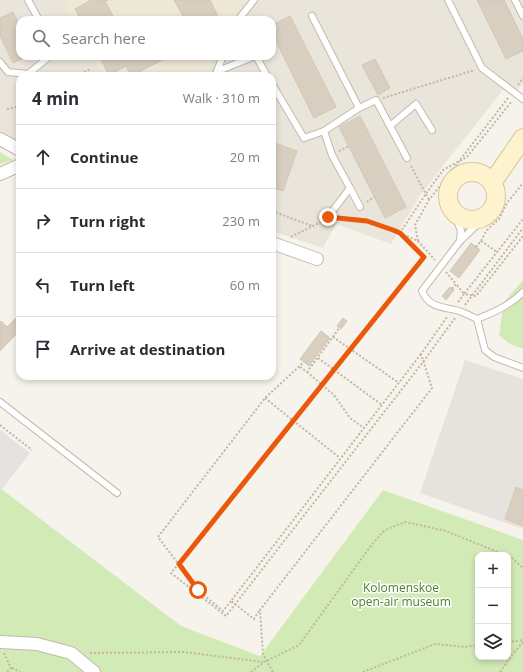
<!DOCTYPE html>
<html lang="en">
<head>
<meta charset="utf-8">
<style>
	body { margin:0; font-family:"Open Sans",sans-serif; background:#f2f2f3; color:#2b2b33 }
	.controls { position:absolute; right:12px; bottom:12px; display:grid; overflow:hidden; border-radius:8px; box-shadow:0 2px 6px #0003 }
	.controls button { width:36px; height:36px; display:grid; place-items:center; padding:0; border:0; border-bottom:1px solid #e1e1e2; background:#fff; color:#2b2b33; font:20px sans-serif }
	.stop { position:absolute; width:12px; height:12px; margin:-9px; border:3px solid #ea580c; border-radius:50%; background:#fff }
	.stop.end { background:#ea580c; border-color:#fff; box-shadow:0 1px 4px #0008 }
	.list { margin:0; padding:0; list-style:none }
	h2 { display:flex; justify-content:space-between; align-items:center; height:52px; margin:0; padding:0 16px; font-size:17px }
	h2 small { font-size:13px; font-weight:400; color:#7c7c81 }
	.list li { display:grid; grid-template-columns:26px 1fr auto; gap:12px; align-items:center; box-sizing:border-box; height:64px; padding:0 16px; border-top:1px solid #e1e1e2 }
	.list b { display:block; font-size:15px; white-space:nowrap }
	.list em { font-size:13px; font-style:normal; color:#7c7c81 }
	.icon { flex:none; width:22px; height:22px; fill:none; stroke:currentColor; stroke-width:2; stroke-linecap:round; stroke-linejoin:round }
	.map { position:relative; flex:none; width:523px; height:672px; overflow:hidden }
	.search { position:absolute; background:#fff; box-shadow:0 2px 6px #0003; left:16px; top:16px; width:260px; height:44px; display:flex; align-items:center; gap:10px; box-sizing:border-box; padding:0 14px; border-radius:12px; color:#7c7c81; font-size:15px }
	.panel { position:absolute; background:#fff; box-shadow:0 2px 6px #0003; left:16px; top:72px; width:260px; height:308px; border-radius:12px }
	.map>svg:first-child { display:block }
</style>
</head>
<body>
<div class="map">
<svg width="523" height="672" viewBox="0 0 523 672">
	<rect width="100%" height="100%" fill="#f6f3ec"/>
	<path fill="#eae5da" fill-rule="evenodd" d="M 0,0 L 523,0 L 523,83 L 514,95 L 503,90 L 420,195 L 391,244 L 336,224 L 323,248 L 272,231 L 272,76 L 20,76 L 20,146 L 0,131 ZM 20,20 L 272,20 L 272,56 L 20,56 Z"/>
	<path fill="#e6e2dd" d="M 465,360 L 523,379 L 523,529 L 420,493 Z"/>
	<g fill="#efe8d6">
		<path d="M 63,0 L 244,0 L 234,20 L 74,20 Z"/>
		<path d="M 92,56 L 215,56 L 205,76 L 102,76 Z"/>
	</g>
	<g fill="#d2eab5" fill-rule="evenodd">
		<path d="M 0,152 L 13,160 L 0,164 Z"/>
		<path d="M 523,280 L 523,349 L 510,344 L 499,335 L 504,302 Z"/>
		<path d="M 0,488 L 181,626 L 260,656 L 383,490 L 523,540 L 523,672 L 0,672 ZM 478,555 L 508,555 L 508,657 L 478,657 Z"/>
	</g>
	<path fill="#e5e3e0" d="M 0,430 L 30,453 L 2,489 L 0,488 Z"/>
	<g fill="#d8cfc1" stroke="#d3c7b4">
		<path d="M 91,0 L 108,0 L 105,1 L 115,20 L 81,20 L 75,9 Z"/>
		<path d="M 174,0 L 210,0 L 219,18 L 214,20 L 185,20 Z"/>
		<path d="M 477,0 L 504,0 L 523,39 L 523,51 L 506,59 Z"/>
		<path d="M 13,12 L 20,26 L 20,56 L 28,56 L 13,63 L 0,36 L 0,18 Z"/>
		<path d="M 290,16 L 336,107 L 314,118 L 272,33 L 272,25 Z"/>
		<path d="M 99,56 L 170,56 L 131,76 L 126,66 L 109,75 Z"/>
		<path d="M 375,59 L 390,88 L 378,95 L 362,65 Z"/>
		<path d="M 360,116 L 406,207 L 385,218 L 339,127 Z"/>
		<path d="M 272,142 L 297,151 L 283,191 L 272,187 Z"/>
		<path d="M 471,243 L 480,250 L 459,278 L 450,271 Z"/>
		<path d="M 450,287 L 454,290 L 446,300 L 442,296 Z"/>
		<path d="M 17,317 L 20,319 L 20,330 L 0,351 L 0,323 L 1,321 L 7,327 Z"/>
		<path d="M 343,318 L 347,321 L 341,329 L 337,326 Z"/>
		<path d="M 321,331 L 330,338 L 309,366 L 300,359 Z"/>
		<path d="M 516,487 L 523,490 L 523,526 L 505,519 Z"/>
	</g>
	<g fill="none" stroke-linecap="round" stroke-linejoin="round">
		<defs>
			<g id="lane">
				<path d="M 28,0 L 39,20"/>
				<path d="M 448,0 L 482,68 L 523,99"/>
				<path d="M 515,0 L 523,16"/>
				<path d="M 312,16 L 359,108 L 324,131"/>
				<path d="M 238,20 L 254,0"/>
				<path d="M 256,56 L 267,76"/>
				<path d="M 0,62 L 8,72 L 28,74 L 50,56"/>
				<path d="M 218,71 L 255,56"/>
				<path d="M 215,76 L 223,56"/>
				<path d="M 272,84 L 304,138 L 324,131 L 332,155 L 350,188 L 328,217"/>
				<path d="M 359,108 L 376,100 L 407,158"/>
				<path d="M 390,126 L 416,104 L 432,130"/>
				<path d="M 350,188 L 360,207"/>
				<path d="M 454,212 L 461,231 L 460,241"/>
				<path d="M 523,292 C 511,305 493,313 477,319 L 485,350 L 494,357 L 523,368"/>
				<path d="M 477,319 C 471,316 465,313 459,311 C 442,306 430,309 422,291 L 460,241 L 486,216"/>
				<path d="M 0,402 L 117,493"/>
			</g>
			<g id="street">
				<path d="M 0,139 L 20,150"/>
				<path d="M 0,174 L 20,165"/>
				<path d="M 272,243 L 317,259"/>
				<path d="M 0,642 L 37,644 L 71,653 L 94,672"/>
			</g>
			<g id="secondary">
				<circle cx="472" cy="196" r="24"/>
				<path d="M 492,183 L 523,138"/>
			</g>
		</defs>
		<use href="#lane" stroke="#c2bbae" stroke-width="8"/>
		<use href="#street" stroke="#c2bbae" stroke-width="14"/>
		<use href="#secondary" stroke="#d6c79b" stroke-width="20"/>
		<g stroke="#c4b79f" stroke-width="2" stroke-dasharray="2 2" stroke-linecap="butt">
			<path d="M 77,76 L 90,69"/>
			<path d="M 518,85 L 523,78"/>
			<path d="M 383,98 L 475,70"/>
			<path d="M 7,109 L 20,106"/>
			<path d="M 339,151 L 349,146"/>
			<path d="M 411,166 L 429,200"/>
			<path d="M 367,202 L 374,197"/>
			<path d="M 272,211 L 312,226"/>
			<path d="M 338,218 L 367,221 L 393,230 L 418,241 L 435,260"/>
			<path d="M 291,237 L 321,222"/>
			<path d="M 418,241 L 415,225 L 429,200 L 508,98"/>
			<path d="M 481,241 L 497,252"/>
			<path d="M 476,247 L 481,241 L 486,231 L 499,219 L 507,203 L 523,183"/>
			<path d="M 446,272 L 456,284"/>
			<path d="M 452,289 L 456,284 L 464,294 L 523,219"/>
			<path d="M 458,302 L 464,294 L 476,296 L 523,236"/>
			<path d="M 465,305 L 523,228"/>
			<path d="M 455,318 L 423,362 L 226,616 L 171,573 L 424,257 L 400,233 L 425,195 L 443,170 L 467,157 L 512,101"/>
			<path d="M 333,337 L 399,383"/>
			<path d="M 318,358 L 382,405"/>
			<path d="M 300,367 L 307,372 L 335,334 L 339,328"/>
			<path d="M 307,372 L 334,395 L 350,418 L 364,428"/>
			<path d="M 265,398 L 340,458"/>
			<path d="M 0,425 L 32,450"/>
			<path d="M 508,556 L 512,558 L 523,568"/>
			<path d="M 231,601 L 223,611 L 198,590 L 158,537 L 265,398 L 304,362"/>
			<path d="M 259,611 L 254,619 L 231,601 L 421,354"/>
			<path d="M 508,642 L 523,640"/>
			<path d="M 4,653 L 11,668 L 7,672"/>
			<path d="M 90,653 L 184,652 L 263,662"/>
			<path d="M 12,668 L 20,672"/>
			<path d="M 251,672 L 264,662 L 299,645 L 373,543 L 385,530 L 405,522 L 446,531 L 505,555"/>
			<path d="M 273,672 L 263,654 L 260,610 L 432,388 L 421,354 L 447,317"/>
			<path d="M 363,672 L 435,644 L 465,647 L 478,645"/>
			<path d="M 500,672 L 511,656 L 523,642"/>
		</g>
		<use href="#lane" stroke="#fff" stroke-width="6"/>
		<use href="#street" stroke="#fff" stroke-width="12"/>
		<use href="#secondary" stroke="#fff3cd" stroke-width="18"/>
	</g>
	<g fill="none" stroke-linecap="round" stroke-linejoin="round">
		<path stroke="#ea580c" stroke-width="5" d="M 198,590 L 179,564 L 424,257 L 400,233 L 393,230 L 367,221 L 328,217"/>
	</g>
	<g text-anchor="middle" stroke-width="3" stroke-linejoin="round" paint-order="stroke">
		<g font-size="12" fill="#4a7f2a" stroke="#fff">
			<text x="401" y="592">Kolomenskoe<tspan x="401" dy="14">open-air museum</tspan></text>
		</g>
	</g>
</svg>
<div class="controls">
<button>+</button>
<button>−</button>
<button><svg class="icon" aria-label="layers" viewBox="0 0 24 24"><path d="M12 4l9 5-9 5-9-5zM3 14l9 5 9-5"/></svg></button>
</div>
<div class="stop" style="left:198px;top:590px"></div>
<div class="stop end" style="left:328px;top:217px"></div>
<div class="search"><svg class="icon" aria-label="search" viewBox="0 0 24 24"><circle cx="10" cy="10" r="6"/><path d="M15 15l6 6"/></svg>Search here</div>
<section class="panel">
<h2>4 min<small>Walk · 310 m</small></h2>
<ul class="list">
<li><svg class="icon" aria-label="ahead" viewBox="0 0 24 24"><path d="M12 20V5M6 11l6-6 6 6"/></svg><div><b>Continue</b></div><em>20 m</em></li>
<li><svg class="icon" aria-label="right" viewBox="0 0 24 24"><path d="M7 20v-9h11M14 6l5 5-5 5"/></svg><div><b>Turn right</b></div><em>230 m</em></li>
<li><svg class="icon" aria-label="left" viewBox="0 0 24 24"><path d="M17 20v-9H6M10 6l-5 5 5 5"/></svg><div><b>Turn left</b></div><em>60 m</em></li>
<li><svg class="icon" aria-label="arrive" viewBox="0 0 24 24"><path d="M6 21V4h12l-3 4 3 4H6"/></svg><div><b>Arrive at destination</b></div></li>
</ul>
</section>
</div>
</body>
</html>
